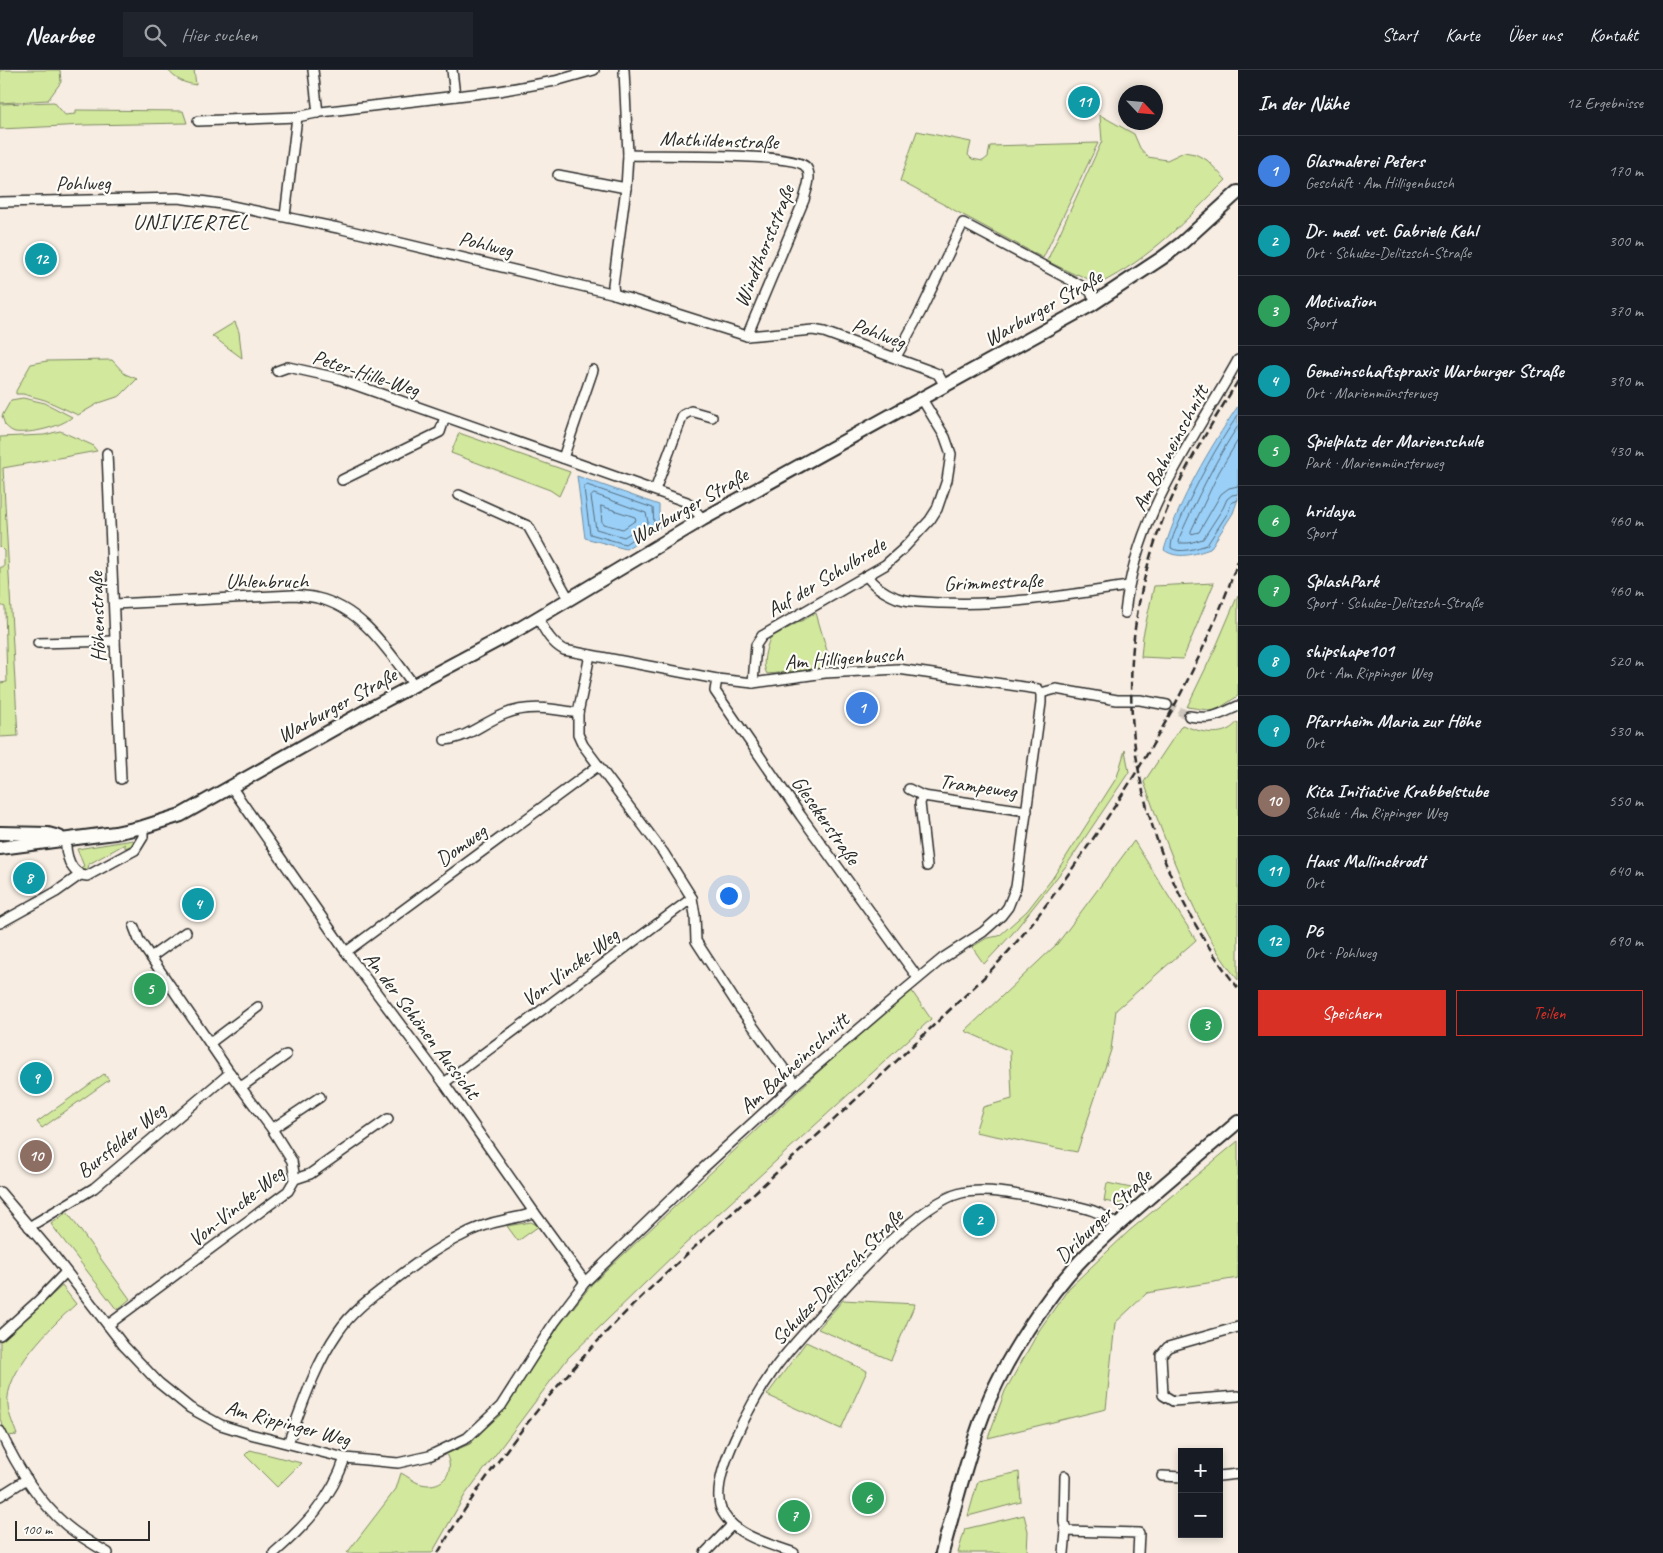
<!DOCTYPE html>
<html lang="de">
<head>
<meta charset="utf-8">
<style>
	body { margin:0; font-family:Caveat,sans-serif; background:#20242c; color:#f1f3f6 }
	.controls { position:absolute; right:15px; bottom:15px; display:grid; overflow:hidden; border-radius:0px; box-shadow:0 2px 8px #0003 }
	.controls button { width:45px; height:45px; display:grid; place-items:center; padding:0; border:0; border-bottom:1px solid #363941; background:#171b24; color:#f1f3f6; font:25px sans-serif }
	.compass { position:absolute; left:1118px; top:15px; width:45px; height:45px; border-radius:50%; background:#171b24; box-shadow:0 2px 8px #0003; rotate:116deg }
	.scale { position:absolute; left:15px; bottom:12px; width:135px; box-sizing:border-box; padding-left:5px; border:2px solid #2b2b2b; border-top:0; font-size:14px; line-height:18px; white-space:nowrap; color:#2b2b2b; -webkit-text-stroke:4px #fdfcf7; paint-order:stroke }
	.you { position:absolute; left:728px; top:825px; width:18px; height:18px; margin:-12px; border:4px solid #fff; border-radius:50%; background:#1a73e8; box-shadow:0 0 0 8px #1a73e833 }
	.badge { display:grid; place-items:center; width:32px; height:32px; border-radius:50%; background:#d93025; color:#fff; font-size:16px; font-weight:700 }
	.pin { position:absolute; translate:-50% -50%; border:2px solid #fff; box-shadow:0 1px 5px #0006 }
	.list { margin:0; padding:0; list-style:none }
	h2 { display:flex; justify-content:space-between; align-items:center; height:65px; margin:0; padding:0 20px; font-size:21px }
	h2 small { font-size:16px; font-weight:400; color:#9ea1a6 }
	.list li { display:grid; grid-template-columns:32px 1fr auto; gap:15px; align-items:center; box-sizing:border-box; height:70px; padding:0 20px; border-top:1px solid #363941 }
	.list b { display:block; font-size:19px; white-space:nowrap }
	.list p { margin:0; font-size:16px; white-space:nowrap; color:#9ea1a6 }
	.list em { font-size:16px; font-style:normal; color:#9ea1a6 }
	.actions { display:flex; gap:10px; padding:15px 20px }
	.actions a { flex:1; padding:11px 0; border:1px solid #d93025; border-radius:0px; text-align:center; font-size:18px; color:#d93025 }
	.actions .main { background:#d93025; color:#fff }
	.icon { flex:none; width:28px; height:28px; fill:none; stroke:currentColor; stroke-width:2; stroke-linecap:round; stroke-linejoin:round }
	.map { position:relative; flex:none; width:1238px; height:1483px; overflow:hidden }
	header { display:flex; align-items:center; gap:30px; box-sizing:border-box; height:70px; padding:0 25px; background:#171b24; border-bottom:1px solid #363941 }
	header strong { font-size:24px }
	nav { display:flex; gap:28px; margin-inline-start:auto; font-size:18px }
	.search { width:350px; height:45px; background:#20242c; display:flex; align-items:center; gap:12px; box-sizing:border-box; padding:0 18px; border-radius:0px; color:#9ea1a6; font-size:19px }
	main { display:flex }
	aside { flex:1; background:#171b24 }
	.map>svg:first-child { display:block }
</style>
</head>
<body>
<header>
<strong>Nearbee</strong>
<div class="search"><svg class="icon" aria-label="search" viewBox="0 0 24 24"><circle cx="10" cy="10" r="6"/><path d="M15 15l6 6"/></svg>Hier suchen</div>
<nav><a>Start</a><a>Karte</a><a>Über uns</a><a>Kontakt</a></nav>
</header>
<main>
<div class="map">
<svg width="1238" height="1483" viewBox="0 0 1238 1483">
	<rect width="100%" height="100%" fill="#f7ede2"/>
	<filter id="ink" filterUnits="userSpaceOnUse"><feTurbulence type="fractalNoise" baseFrequency=".02" numOctaves="2"/><feDisplacementMap in="SourceGraphic" scale="10" xChannelSelector="R" yChannelSelector="G"/><feConvolveMatrix kernelMatrix="1 2 1 2 8 2 1 2 1" color-interpolation-filters="sRGB"/></filter>
	<g filter="url(#ink)">
		<g fill="#d2e89d" stroke="#7e8a64">
			<path d="M 0,0 L 60,0 L 61,12 L 48,30 L 0,33 Z"/>
			<path d="M 168,0 L 194,0 L 196,15 C 184,13 176,10 168,0 Z"/>
			<path d="M 54,32 L 65,45 L 76,44 L 76,40 L 183,41 L 187,53 L 85,55 L 0,59 L 0,34 Z"/>
			<path d="M 1100,45 L 1134,64 L 1140,78 L 1148,87 L 1167,90 L 1184,82 L 1195,84 L 1207,90 L 1226,110 C 1185,151 1151,188 1099,214 L 1077,204 L 1076,205 L 1047,191 L 1102,71 Z"/>
			<path d="M 917,61 L 971,72 L 968,85 L 972,89 L 983,91 L 988,87 L 990,76 L 1098,73 L 1043,188 L 900,111 Z"/>
			<path d="M 235,252 L 239,262 L 242,288 L 212,266 Z"/>
			<path d="M 112,290 L 125,304 L 137,309 L 120,326 L 99,333 L 78,345 L 45,330 L 23,324 L 16,324 L 16,321 L 31,294 L 47,291 Z"/>
			<path d="M 23,328 L 45,333 L 72,347 C 61,357 30,364 15,362 C 11,361 8,358 5,355 L 2,346 L 11,330 Z"/>
			<path d="M 60,361 L 92,375 L 97,381 L 3,398 L 18,666 L 0,667 L 0,613 L 7,612 L 5,537 L 0,535 L 0,497 L 4,497 L 4,481 L 0,477 L 0,367 L 44,365 Z"/>
			<path d="M 459,363 L 570,402 L 559,426 L 550,420 L 451,383 Z"/>
			<path d="M 1214,513 L 1183,589 L 1141,587 L 1143,566 L 1154,516 Z"/>
			<path d="M 1238,525 L 1238,626 L 1215,641 L 1187,637 L 1215,579 Z"/>
			<path d="M 816,543 L 832,598 L 767,604 C 761,594 766,579 770,568 Z"/>
			<path d="M 1238,652 L 1238,910 C 1214,881 1198,847 1183,813 C 1169,780 1156,747 1144,712 L 1182,655 C 1195,660 1215,667 1229,659 C 1232,658 1235,654 1238,652 Z"/>
			<path d="M 1125,680 L 1129,702 L 1066,796 L 1012,864 L 984,894 L 972,877 L 987,868 L 999,866 L 1027,841 L 1052,809 L 1117,707 Z"/>
			<path d="M 133,770 L 135,774 L 125,778 L 125,774 L 89,794 L 87,802 L 81,802 L 78,799 L 84,796 L 77,779 Z"/>
			<path d="M 1134,771 L 1196,870 L 1116,940 L 1111,980 L 1077,1082 L 975,1062 L 983,1037 L 1012,1029 L 1010,981 L 965,961 L 1057,874 Z"/>
			<path d="M 909,917 L 931,949 L 682,1177 L 568,1288 L 465,1425 L 432,1483 L 347,1483 L 396,1419 L 401,1403 C 407,1406 413,1411 418,1413 C 440,1421 457,1404 446,1384 L 470,1374 L 505,1338 L 559,1256 L 592,1214 Z"/>
			<path d="M 104,1004 L 109,1010 L 42,1058 L 37,1052 Z"/>
			<path d="M 1238,1071 L 1238,1208 L 1147,1223 L 1115,1253 L 1106,1339 L 988,1368 L 1005,1321 L 1040,1259 L 1069,1218 L 1129,1161 Z"/>
			<path d="M 1107,1113 L 1136,1119 L 1120,1134 L 1104,1131 Z"/>
			<path d="M 67,1142 L 130,1229 L 117,1240 L 51,1154 Z"/>
			<path d="M 531,1152 L 539,1156 L 518,1171 L 507,1156 Z"/>
			<path d="M 62,1216 L 76,1234 C 53,1255 3,1302 8,1336 C 9,1346 14,1356 17,1365 L 7,1366 L 0,1349 L 0,1271 Z"/>
			<path d="M 843,1230 L 915,1234 L 891,1290 L 818,1259 Z"/>
			<path d="M 806,1272 L 867,1301 L 841,1359 L 767,1325 Z"/>
			<path d="M 250,1380 L 254,1381 L 301,1393 L 277,1417 L 245,1385 Z"/>
			<path d="M 1019,1402 L 1021,1432 L 968,1446 L 978,1411 Z"/>
			<path d="M 1024,1445 L 1028,1461 L 1027,1483 L 958,1483 L 965,1459 Z"/>
		</g>
		<g fill="#9ad0f8" stroke="#6e8ea6">
			<path d="M 1238,336 L 1238,429 L 1233,443 L 1210,479 C 1195,484 1178,490 1164,480 C 1180,428 1208,381 1238,336 Z"/>
			<path d="M 577,406 L 659,435 L 659,458 L 626,479 L 585,468 Z"/>
		</g>
		<g fill="none" stroke-linecap="round" stroke-linejoin="round">
			<g stroke="#576d7d" stroke-width="1">
				<path d="M 1238,345 C 1216,377 1198,411 1182,446 C 1178,456 1171,467 1171,478 C 1180,484 1197,478 1207,475 L 1229,441 L 1231,433 L 1238,430"/>
				<path d="M 1238,356 C 1215,391 1197,428 1180,466 L 1179,473 L 1189,473 L 1203,469 L 1223,438 L 1227,429 L 1232,425 L 1238,424"/>
				<path d="M 1238,370 L 1219,402 L 1191,461 L 1191,464 L 1199,462 L 1221,424 L 1229,418 L 1238,416"/>
				<path d="M 587,415 L 653,438 L 654,455 L 625,474 L 590,464 L 584,418 Z"/>
				<path d="M 594,424 L 646,443 L 648,452 L 624,467 L 596,459 L 591,427 Z"/>
				<path d="M 601,436 L 635,447 L 636,450 L 623,459 L 603,454 L 602,452 Z"/>
			</g>
			<path stroke="#cec6bd" stroke-width="9" stroke-dasharray="9 4.5" stroke-linecap="butt" d="M 1167,635 L 1189,646"/>
			<defs>
				<g id="minor">
					<path d="M 313,0 L 318,43"/>
					<path d="M 452,0 L 455,26"/>
					<path d="M 198,51 L 297,47 L 321,42 L 499,21 L 555,11 L 594,0"/>
					<path d="M 628,85 C 654,86 795,82 806,97 C 813,106 806,120 804,130 L 747,266"/>
					<path d="M 558,105 L 626,118"/>
					<path d="M 0,132 L 178,128 L 222,134 L 338,158 L 611,223 L 747,266 L 813,260 L 824,262 L 933,302 L 938,304 L 945,316"/>
					<path d="M 285,146 L 297,47"/>
					<path d="M 614,224 L 613,215 L 626,118 L 628,85 L 624,0"/>
					<path d="M 896,287 L 920,243 L 963,153 L 1089,220 L 1097,231"/>
					<path d="M 277,301 L 288,297 L 333,307 L 687,432 L 703,449"/>
					<path d="M 107,383 L 121,709"/>
					<path d="M 563,388 L 593,300"/>
					<path d="M 342,410 L 440,362 L 445,347"/>
					<path d="M 655,420 L 683,345 L 691,341 L 712,347"/>
					<path d="M 459,425 L 528,456 L 569,529"/>
					<path d="M 867,506 C 874,517 885,523 897,528 C 911,533 928,532 942,533 C 1005,536 1066,525 1128,516"/>
					<path d="M 114,534 L 294,525 C 302,526 310,526 317,528 C 362,538 388,581 414,615"/>
					<path d="M 1125,543 C 1135,445 1192,373 1238,290"/>
					<path d="M 538,548 C 545,561 551,573 564,580 L 717,609 L 753,613 L 825,603 L 898,599 L 1038,619 L 1041,623 L 1056,619 L 1117,630 L 1140,630 L 1167,635"/>
					<path d="M 38,573 L 115,571"/>
					<path d="M 590,585 L 578,643 L 578,664 L 583,675 L 663,782 L 675,801 L 692,828 L 695,845 L 696,871 L 739,937 L 795,1014"/>
					<path d="M 717,609 L 715,621 L 801,746 L 918,908"/>
					<path d="M 753,613 L 756,575 L 762,566 L 885,495 L 903,479 L 930,450 L 937,439 L 947,410 L 951,384 L 945,367 L 922,329"/>
					<path d="M 1189,646 C 1212,650 1218,645 1238,636"/>
					<path d="M 445,670 C 468,668 484,652 505,644 C 529,634 553,639 578,643"/>
					<path d="M 232,718 L 346,882 L 444,1013 L 534,1142 L 585,1212"/>
					<path d="M 909,719 L 923,726"/>
					<path d="M 66,769 C 65,783 70,805 87,806 L 135,780 L 143,767 L 143,757"/>
					<path d="M 927,796 L 920,733 L 923,726 L 1027,741"/>
					<path d="M 0,853 L 56,822 L 80,805"/>
					<path d="M 134,857 L 139,870 L 230,1003 L 272,1059 L 292,1091 L 295,1109"/>
					<path d="M 346,882 L 598,696"/>
					<path d="M 151,887 L 186,862"/>
					<path d="M 210,973 L 258,937"/>
					<path d="M 444,1013 L 692,828"/>
					<path d="M 241,1017 L 286,985"/>
					<path d="M 272,1059 L 320,1027"/>
					<path d="M 0,1122 L 55,1187 L 124,1276 L 159,1313 L 190,1338 L 221,1355 L 250,1364 L 345,1388 L 398,1393 L 429,1386 L 467,1368 L 501,1336 L 554,1253 L 585,1212 L 699,1102 L 795,1014 L 901,923 L 943,888 L 983,862 L 1001,846 L 1008,837 L 1016,817 L 1041,633 L 1041,623"/>
					<path d="M 29,1157 L 94,1118 L 230,1003"/>
					<path d="M 108,1255 L 288,1121 L 295,1109 L 310,1104 L 388,1049"/>
					<path d="M 1238,1257 L 1168,1277 L 1161,1285 L 1163,1325 L 1173,1331 L 1238,1326"/>
					<path d="M 0,1265 L 39,1230 L 66,1202"/>
					<path d="M 0,1361 C 16,1395 37,1430 66,1455 C 79,1466 94,1475 108,1483"/>
					<path d="M 288,1373 C 302,1336 315,1295 338,1262 C 352,1241 373,1226 393,1211 C 414,1195 435,1179 459,1167 C 473,1159 489,1153 505,1150 C 515,1147 525,1147 534,1142"/>
					<path d="M 1065,1406 L 1064,1452 L 1066,1461"/>
					<path d="M 1162,1406 L 1182,1407"/>
					<path d="M 1219,1406 L 1238,1404"/>
					<path d="M 0,1426 L 27,1409"/>
					<path d="M 274,1483 C 305,1456 332,1428 345,1388"/>
					<path d="M 705,1483 L 732,1455"/>
					<path d="M 794,1483 C 770,1474 737,1467 723,1443 C 704,1412 756,1325 775,1298 C 789,1279 806,1261 822,1243 C 851,1210 919,1133 961,1123 C 986,1117 1026,1126 1051,1131 C 1073,1136 1101,1138 1117,1156"/>
					<path d="M 1064,1483 L 1066,1461 L 1139,1463 L 1138,1483"/>
				</g>
				<g id="secondary">
					<path d="M 0,763 L 48,764 L 59,767"/>
					<path d="M 0,778 L 115,763 L 143,757 L 181,745 L 371,638 L 519,559 L 703,449 L 1091,235 L 1162,188 L 1182,173 L 1238,122"/>
					<path d="M 942,1483 C 955,1437 966,1390 983,1345 C 1002,1293 1048,1223 1087,1184 C 1135,1137 1188,1095 1238,1052"/>
				</g>
			</defs>
			<use href="#minor" stroke="#2b2b2b" stroke-width="12"/>
			<use href="#secondary" stroke="#2b2b2b" stroke-width="16"/>
			<use href="#minor" stroke="#fdfcf7" stroke-width="9"/>
			<use href="#secondary" stroke="#fdfcf7" stroke-width="12"/>
			<g stroke="#2b2b2b" stroke-width="2.5" stroke-dasharray="8 4" stroke-linecap="butt">
				<path d="M 1238,311 C 1211,355 1183,399 1164,447 C 1100,609 1132,782 1238,918"/>
				<path d="M 438,1483 C 487,1399 552,1317 620,1248 C 670,1198 724,1151 776,1103 C 829,1055 881,1006 932,957 C 952,937 973,919 993,898 C 1028,862 1059,818 1088,776 C 1149,688 1203,593 1238,491"/>
			</g>
		</g>
	</g>
	<g text-anchor="middle" stroke-width="4.5" stroke-linejoin="round" paint-order="stroke">
		<g font-size="21" fill="#2b2b2b" stroke="#fdfcf7">
			<text transform="translate(719 70) rotate(2)" y="7">Mathildenstraße</text>
			<text transform="translate(83 113) rotate(-1)" y="7">Pohlweg</text>
			<text transform="translate(486 174) rotate(14)" y="7">Pohlweg</text>
			<text transform="translate(764 176) rotate(-68)" y="7">Windthorststraße</text>
			<text transform="translate(1043 238) rotate(-30)" y="7">Warburger Straße</text>
			<text transform="translate(879 263) rotate(20)" y="7">Pohlweg</text>
			<text transform="translate(366 303) rotate(18)" y="7">Peter-Hille-Weg</text>
			<text transform="translate(1170 378) rotate(-62)" y="7">Am Bahneinschnitt</text>
			<text transform="translate(689 436) rotate(-30)" y="7">Warburger Straße</text>
			<text transform="translate(826 507) rotate(-31)" y="7">Auf der Schulbrede</text>
			<text x="267" y="518">Uhlenbruch</text>
			<text transform="translate(993 512) rotate(-2)" y="7">Grimmestraße</text>
			<text transform="translate(97 547) rotate(-92)" y="7">Höhenstraße</text>
			<text transform="translate(844 588) rotate(-4)" y="7">Am Hilligenbusch</text>
			<text transform="translate(337 635) rotate(-29)" y="7">Warburger Straße</text>
			<text transform="translate(978 716) rotate(8)" y="7">Trampeweg</text>
			<text transform="translate(826 750) rotate(55)" y="7">Glesekerstraße</text>
			<text transform="translate(461 775) rotate(-36)" y="7">Domweg</text>
			<text transform="translate(570 897) rotate(-37)" y="7">Von-Vincke-Weg</text>
			<text transform="translate(422 955) rotate(53)" y="7">An der Schönen Aussicht</text>
			<text transform="translate(794 993) rotate(-42)" y="7">Am Bahneinschnitt</text>
			<text transform="translate(121 1070) rotate(-39)" y="7">Bursfelder Weg</text>
			<text transform="translate(236 1136) rotate(-39)" y="7">Von-Vincke-Weg</text>
			<text transform="translate(1103 1146) rotate(-44)" y="7">Driburger Straße</text>
			<text transform="translate(837 1207) rotate(-46)" y="7">Schulze-Delitzsch-Straße</text>
			<text transform="translate(288 1353) rotate(15)" y="7">Am Rippinger Weg</text>
		</g>
		<g font-size="22" letter-spacing="1" fill="#2b2b2b" stroke="#fdfcf7">
			<text x="191" y="159">UNIVIERTEL</text>
		</g>
	</g>
</svg>
<div class="controls">
<button>+</button>
<button>−</button>
</div>
<svg class="compass" viewBox="-18 -18 36 36"><path d="M0-13l5 13h-10z" fill="#e53935"/><path d="M0 13l5-13h-10z" fill="#9ea1a6"/></svg>
<div class="scale">100 m</div>
<div class="you"></div>
<div class="pin badge" style="left:862px;top:638px;background:#3f7fe0">1</div>
<div class="pin badge" style="left:979px;top:1150px;background:#0f9aa8">2</div>
<div class="pin badge" style="left:1206px;top:955px;background:#2e9e5b">3</div>
<div class="pin badge" style="left:198px;top:834px;background:#0f9aa8">4</div>
<div class="pin badge" style="left:150px;top:919px;background:#2e9e5b">5</div>
<div class="pin badge" style="left:868px;top:1428px;background:#2e9e5b">6</div>
<div class="pin badge" style="left:794px;top:1446px;background:#2e9e5b">7</div>
<div class="pin badge" style="left:29px;top:808px;background:#0f9aa8">8</div>
<div class="pin badge" style="left:36px;top:1008px;background:#0f9aa8">9</div>
<div class="pin badge" style="left:36px;top:1086px;background:#8d6e63">10</div>
<div class="pin badge" style="left:1084px;top:32px;background:#0f9aa8">11</div>
<div class="pin badge" style="left:41px;top:189px;background:#0f9aa8">12</div>
</div>
<aside>
<h2>In der Nähe<small>12 Ergebnisse</small></h2>
<ul class="list">
<li><span class="badge" style="background:#3f7fe0">1</span><div><b>Glasmalerei Peters</b><p>Geschäft · Am Hilligenbusch</p></div><em>170 m</em></li>
<li><span class="badge" style="background:#0f9aa8">2</span><div><b>Dr. med. vet. Gabriele Kehl</b><p>Ort · Schulze-Delitzsch-Straße</p></div><em>300 m</em></li>
<li><span class="badge" style="background:#2e9e5b">3</span><div><b>Motivation</b><p>Sport</p></div><em>370 m</em></li>
<li><span class="badge" style="background:#0f9aa8">4</span><div><b>Gemeinschaftspraxis Warburger Straße</b><p>Ort · Marienmünsterweg</p></div><em>390 m</em></li>
<li><span class="badge" style="background:#2e9e5b">5</span><div><b>Spielplatz der Marienschule</b><p>Park · Marienmünsterweg</p></div><em>430 m</em></li>
<li><span class="badge" style="background:#2e9e5b">6</span><div><b>hridaya</b><p>Sport</p></div><em>460 m</em></li>
<li><span class="badge" style="background:#2e9e5b">7</span><div><b>SplashPark</b><p>Sport · Schulze-Delitzsch-Straße</p></div><em>460 m</em></li>
<li><span class="badge" style="background:#0f9aa8">8</span><div><b>shipshape101</b><p>Ort · Am Rippinger Weg</p></div><em>520 m</em></li>
<li><span class="badge" style="background:#0f9aa8">9</span><div><b>Pfarrheim Maria zur Höhe</b><p>Ort</p></div><em>530 m</em></li>
<li><span class="badge" style="background:#8d6e63">10</span><div><b>Kita Initiative Krabbelstube</b><p>Schule · Am Rippinger Weg</p></div><em>550 m</em></li>
<li><span class="badge" style="background:#0f9aa8">11</span><div><b>Haus Mallinckrodt</b><p>Ort</p></div><em>640 m</em></li>
<li><span class="badge" style="background:#0f9aa8">12</span><div><b>P6</b><p>Ort · Pohlweg</p></div><em>690 m</em></li>
</ul>
<div class="actions"><a class="main">Speichern</a><a>Teilen</a></div>
</aside>
</main>
</body>
</html>
